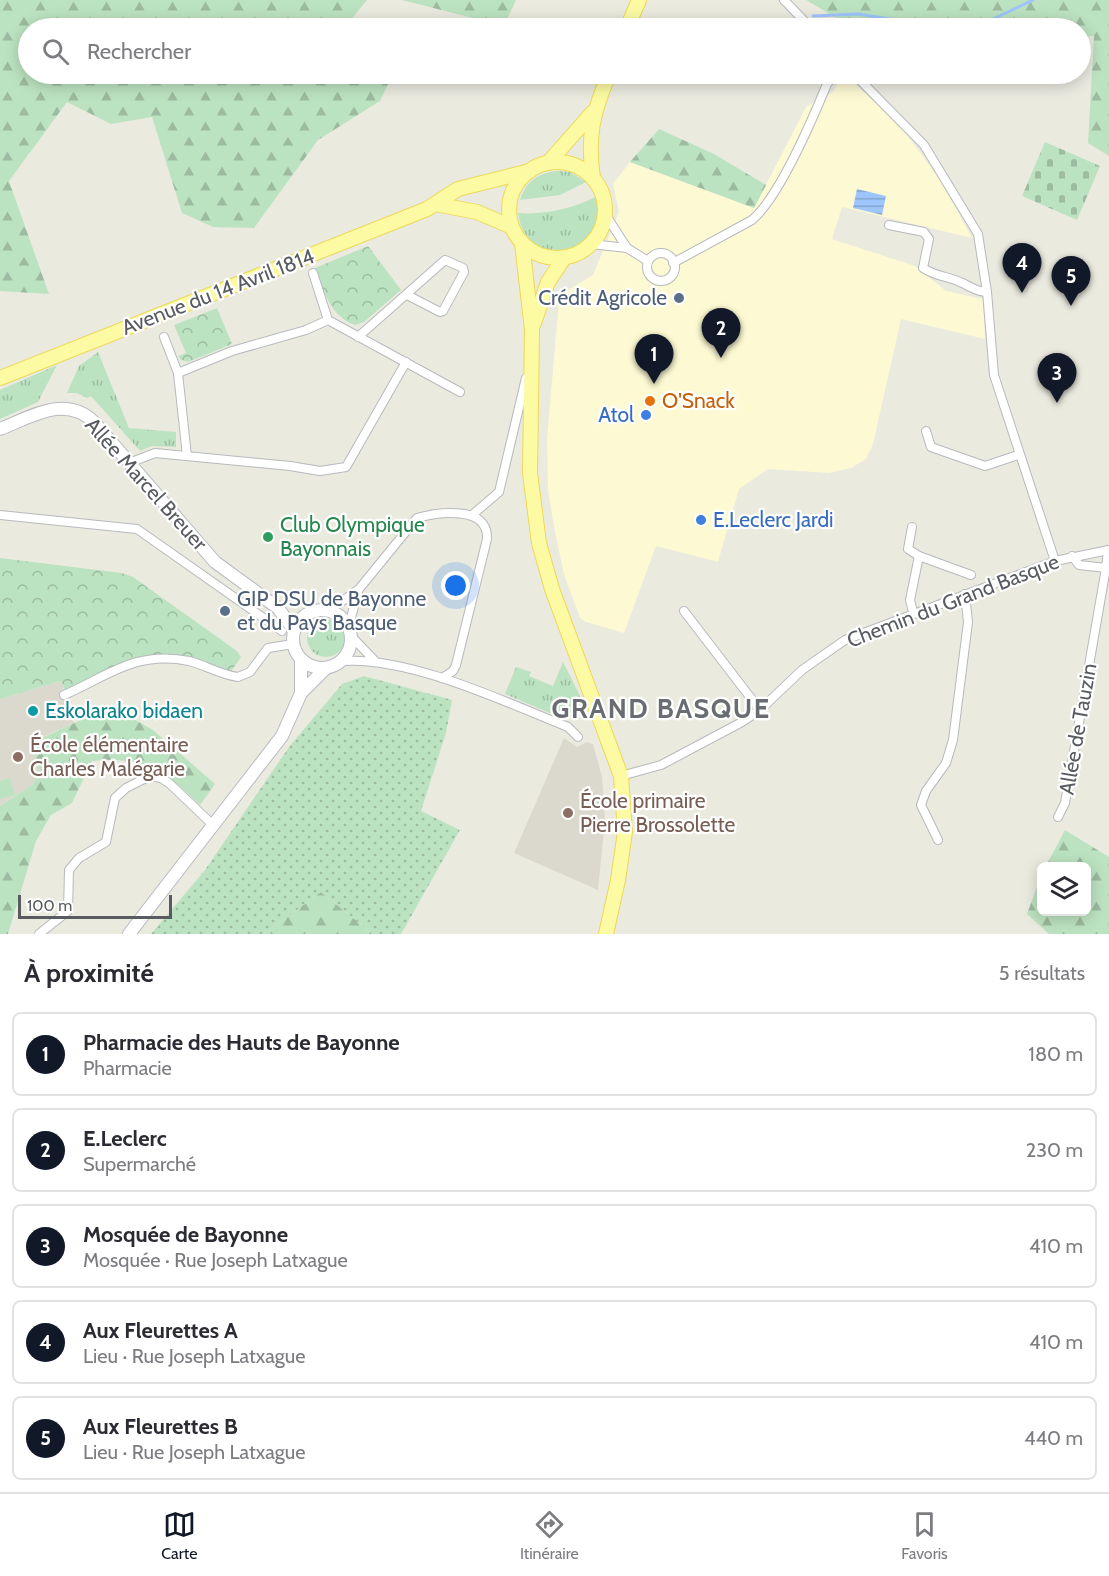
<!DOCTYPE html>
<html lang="fr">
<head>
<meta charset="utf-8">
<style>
	body { margin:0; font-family:Cabin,sans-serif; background:#f7f7f7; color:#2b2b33 }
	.controls { position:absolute; right:18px; bottom:18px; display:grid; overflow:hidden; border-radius:9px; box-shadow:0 3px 15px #0003 }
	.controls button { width:54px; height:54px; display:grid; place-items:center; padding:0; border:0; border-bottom:2px solid #e1e1e2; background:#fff; color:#2b2b33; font:30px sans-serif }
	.scale { position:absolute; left:18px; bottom:15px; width:154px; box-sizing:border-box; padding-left:6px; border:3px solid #585b60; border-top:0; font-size:16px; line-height:21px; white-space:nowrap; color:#585b60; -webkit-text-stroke:4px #fff; paint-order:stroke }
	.you { position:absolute; left:456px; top:586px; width:21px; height:21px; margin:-15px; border:4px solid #fff; border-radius:50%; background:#1a73e8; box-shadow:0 0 0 9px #1a73e833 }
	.badge { display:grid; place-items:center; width:39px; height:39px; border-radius:50%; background:#111827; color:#fff; font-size:20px; font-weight:700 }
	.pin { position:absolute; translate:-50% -50px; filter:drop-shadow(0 2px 3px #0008) }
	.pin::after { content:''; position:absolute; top:32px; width:21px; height:18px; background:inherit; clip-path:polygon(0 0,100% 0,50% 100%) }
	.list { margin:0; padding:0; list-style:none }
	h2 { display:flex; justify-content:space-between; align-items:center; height:78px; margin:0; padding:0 24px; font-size:26px }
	h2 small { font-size:20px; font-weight:400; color:#7c7c81 }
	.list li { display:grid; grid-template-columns:39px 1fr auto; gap:18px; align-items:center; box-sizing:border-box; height:84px; margin:0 12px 12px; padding:0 12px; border:2px solid #e1e1e2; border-radius:9px }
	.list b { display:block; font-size:22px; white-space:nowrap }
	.list p { margin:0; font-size:20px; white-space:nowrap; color:#7c7c81 }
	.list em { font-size:20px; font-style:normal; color:#7c7c81 }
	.icon { flex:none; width:33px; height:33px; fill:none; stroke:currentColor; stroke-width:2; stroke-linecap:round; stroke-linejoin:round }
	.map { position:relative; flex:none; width:1109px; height:934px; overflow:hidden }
	.search { position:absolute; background:#fff; box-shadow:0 3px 15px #0003; left:18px; right:18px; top:18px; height:66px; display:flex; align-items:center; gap:15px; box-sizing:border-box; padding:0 21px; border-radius:33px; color:#7c7c81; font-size:22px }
	.sheet { height:558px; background:#fff }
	nav { display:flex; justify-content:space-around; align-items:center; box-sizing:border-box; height:84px; border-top:2px solid #e1e1e2; background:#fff; font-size:16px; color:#7c7c81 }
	nav a { display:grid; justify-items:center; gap:3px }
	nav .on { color:#111827 }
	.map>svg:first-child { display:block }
</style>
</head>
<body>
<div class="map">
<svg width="1109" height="934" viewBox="0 0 1109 934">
	<defs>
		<pattern id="grass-tufts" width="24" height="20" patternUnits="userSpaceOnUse" patternTransform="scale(1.5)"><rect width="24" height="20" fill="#bce3c1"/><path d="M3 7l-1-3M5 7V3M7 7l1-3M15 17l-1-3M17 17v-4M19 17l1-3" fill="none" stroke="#9cbba0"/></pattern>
		<pattern id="forest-firs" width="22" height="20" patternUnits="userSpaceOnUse" patternTransform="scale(1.5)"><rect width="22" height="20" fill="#bce3c1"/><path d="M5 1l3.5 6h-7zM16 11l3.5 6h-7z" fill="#9cbba0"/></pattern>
		<pattern id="cemetery-stones" width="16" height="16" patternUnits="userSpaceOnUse" patternTransform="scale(1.5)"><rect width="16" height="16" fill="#bce3c1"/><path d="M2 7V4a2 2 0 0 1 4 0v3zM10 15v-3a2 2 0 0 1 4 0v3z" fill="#9cbba0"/></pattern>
		<pattern id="park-crowns" width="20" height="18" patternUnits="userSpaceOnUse" patternTransform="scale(1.5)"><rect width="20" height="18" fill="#bce3c1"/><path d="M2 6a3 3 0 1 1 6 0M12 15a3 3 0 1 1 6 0" fill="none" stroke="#9cbba0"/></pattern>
		<pattern id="garden-dots" width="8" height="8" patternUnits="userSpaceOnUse" patternTransform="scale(1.5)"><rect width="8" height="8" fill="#bce3c1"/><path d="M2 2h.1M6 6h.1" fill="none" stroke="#9cbba0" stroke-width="1.8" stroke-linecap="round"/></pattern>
		<pattern id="water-rules" width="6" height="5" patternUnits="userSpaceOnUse" patternTransform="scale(1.5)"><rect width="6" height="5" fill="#9ec6fc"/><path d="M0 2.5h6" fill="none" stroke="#84a4cf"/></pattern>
	</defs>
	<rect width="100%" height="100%" fill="#ebeadf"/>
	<path fill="#fcf9d3" d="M 841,78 L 848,78 L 900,125 L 940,180 L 972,238 L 842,207 L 832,239 L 915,266 L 946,291 L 983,299 L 985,339 L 901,319 L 873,444 L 866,459 L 851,468 L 829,473 L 768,469 L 739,489 L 718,562 L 656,546 L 624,633 L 586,622 L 580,618 L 564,574 L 555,532 L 548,491 L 547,438 L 559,301 L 563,293 L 593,275 L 619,212 L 613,184 L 630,162 L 754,208 L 806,107 L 833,92 Z"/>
	<g fill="#dbd9cd">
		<path d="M 61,681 L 74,723 L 31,742 L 40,772 L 32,785 L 0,806 L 0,699 Z"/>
		<path d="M 564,738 L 577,747 L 587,742 L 593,744 L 602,777 L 605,819 L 598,890 L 514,853 Z"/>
	</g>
	<g fill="url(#grass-tufts)">
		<path d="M 559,171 L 570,172 L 586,182 L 560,195 L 520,200 C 526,181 539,172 559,171 Z"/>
		<path d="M 595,197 C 615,253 526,274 518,213 C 543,215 572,209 595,197 Z"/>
		<path d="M 98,352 L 129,428 L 176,432 L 176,447 L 152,446 L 140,451 L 91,396 L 87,398 L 77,393 L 67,393 L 79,366 Z"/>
		<path d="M 57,365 L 38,402 L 0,419 L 0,390 Z"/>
		<circle cx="326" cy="638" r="19"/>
		<path d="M 563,662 L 583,702 L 564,719 L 505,694 L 516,667 L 531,672 L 529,676 L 553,686 Z"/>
	</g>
	<g fill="url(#forest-firs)">
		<path d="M 0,0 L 367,0 L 344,28 L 28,28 L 28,74 L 393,74 L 380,101 L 318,140 L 254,228 L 213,227 L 182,213 L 152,117 L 111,124 L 67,102 L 9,181 L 49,294 L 0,291 Z"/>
		<path d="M 402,0 L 516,0 L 504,26 Z"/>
		<path d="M 806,0 L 1109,0 L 1109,156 L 1088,143 L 1094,36 L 1081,37 L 1080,28 L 853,28 Z"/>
		<path d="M 659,129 L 714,154 L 766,185 L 754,208 L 630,162 Z"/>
		<path d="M 111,706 L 153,730 L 215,784 L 200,805 C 167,772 141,756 92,761 L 72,803 L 51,815 L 36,841 L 8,934 L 0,934 L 0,806 L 32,785 L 40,772 L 31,743 Z"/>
		<path d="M 1065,830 L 1109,857 L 1109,934 L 1049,934 L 1027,914 L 1041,876 L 1042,912 L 1086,912 L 1086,867 L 1046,866 Z"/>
		<path d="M 321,892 L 373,934 L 264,934 Z"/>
	</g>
	<path fill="url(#cemetery-stones)" d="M 1045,142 L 1100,166 L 1077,220 L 1022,196 Z"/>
	<g fill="url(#park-crowns)">
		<path d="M 368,246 L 401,290 L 364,322 L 355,325 C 331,317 323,290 315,268 Z"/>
		<path d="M 217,308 L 232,344 L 188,362 L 181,360 L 178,356 L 186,353 L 174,325 Z"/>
		<path d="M 0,558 L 122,573 L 133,577 L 237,651 L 241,657 L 230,673 L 188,660 L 145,659 L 65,691 L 61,681 L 0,699 Z"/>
	</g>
	<path fill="url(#garden-dots)" d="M 364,676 L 452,700 L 446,733 L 421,811 L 460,830 L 401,934 L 373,934 L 321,892 L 264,934 L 151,934 L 205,870 L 289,747 L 342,684 Z"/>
	<path fill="#bce3c1" d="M 10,778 L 15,795 L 0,799 L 0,781 Z"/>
	<path fill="url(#water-rules)" d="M 857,189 L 886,196 L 882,215 L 853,208 Z"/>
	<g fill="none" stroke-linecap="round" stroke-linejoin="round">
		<path stroke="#9ec6fc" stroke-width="3" d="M 813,16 L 858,14 L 914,23 L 948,20 L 974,28 L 1033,0"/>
		<defs>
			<g id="street">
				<path d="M 784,0 L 811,28"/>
				<path d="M 854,74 L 924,145 L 978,234 L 987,292 L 994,375 L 1055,561"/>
				<path d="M 605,214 L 627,248"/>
				<path d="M 889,225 L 924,232 L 929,239 L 923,268 C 937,277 947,276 960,282 C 970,286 976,292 987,292"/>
				<path d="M 591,244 L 627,248 L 648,261"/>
				<circle cx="661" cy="267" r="14"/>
				<path d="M 673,263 L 752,220 C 779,197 813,118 827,84 L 835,74"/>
				<path d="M 313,273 L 328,320"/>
				<path d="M 164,337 L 178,373 L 187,456"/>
				<path d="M 358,337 L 445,260 L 463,268 L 464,272 L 443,311 L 440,312 L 407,295"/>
				<path d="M 178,373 L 232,351 L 306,330 L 328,320 L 460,392"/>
				<path d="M 926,431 L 931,447 L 985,466 L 1018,455"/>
				<path d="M 129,463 L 155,453 L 290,466 L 320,471 L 346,467 L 406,362"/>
				<path d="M 0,515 L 137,529 L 282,631"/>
				<path d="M 472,515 L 499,492 L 526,378"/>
				<path d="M 912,527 L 908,549 L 919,556"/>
				<path d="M 1072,556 L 1079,565 L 1106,568 L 1108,550"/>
				<path d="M 330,610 L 359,589 L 417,518 C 438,512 489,505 487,539 L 456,665 L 453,671 L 442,678"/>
				<path d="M 684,611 L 760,710"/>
				<path d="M 913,612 L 910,600 L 919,556 L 971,575"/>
				<path d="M 349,625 L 358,592"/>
				<path d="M 352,637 L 374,660"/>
				<path d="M 342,661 C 409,656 505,702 568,727 L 578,737"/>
				<path d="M 64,695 C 108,676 136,650 189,661 C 205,665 221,675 238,677 L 250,672 L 268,648 L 293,644"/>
				<path d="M 621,776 L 661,765 L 742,722 L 760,710 L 802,670 L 845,640 L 1055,561 L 1109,550"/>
				<path d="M 1058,817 L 1065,803 L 1106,568"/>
				<path d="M 938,840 L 921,805 L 926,791 L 946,763 L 953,740 L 968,622 L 965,594"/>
				<path d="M 39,934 L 68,911 L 69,870 L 79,858 L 106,842 L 115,798 L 126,788 L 150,776 L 161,778 L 169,783 L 213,825"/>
			</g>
			<g id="secondary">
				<path d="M 0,429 C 31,417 65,394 94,422 L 215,562 L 278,608 L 294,630"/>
				<circle cx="322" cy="639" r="29"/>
				<path d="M 301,693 L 326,668"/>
				<path d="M 129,934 L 282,736 L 301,693 L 301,659"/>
			</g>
			<g id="primary">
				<path d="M 627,28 L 639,0"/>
				<circle cx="557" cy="210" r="48"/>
				<path d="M 548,163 L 593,112"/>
				<path d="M 593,178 C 587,136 593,112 609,74"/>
				<path d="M 435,204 L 477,212 L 512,227"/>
				<path d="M 522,243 L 532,330 L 530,473 L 539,543 L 552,589 L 621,776 L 625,832 L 618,880 L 606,934"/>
				<path d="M 534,323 L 548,282 L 564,258"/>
				<path d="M 0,378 L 427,209 L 458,189 L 530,171"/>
			</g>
		</defs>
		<use href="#street" stroke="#b7b9be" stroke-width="10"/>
		<use href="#secondary" stroke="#b8bac1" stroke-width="14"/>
		<use href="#primary" stroke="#edd857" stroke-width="16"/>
		<use href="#street" stroke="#fff" stroke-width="8"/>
		<use href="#secondary" stroke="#fff" stroke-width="12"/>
		<use href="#primary" stroke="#fcfba3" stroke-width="14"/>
	</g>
	<g fill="#5c6f8a" stroke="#fff" stroke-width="2">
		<circle cx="679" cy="298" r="6"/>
		<circle cx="225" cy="611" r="6"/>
	</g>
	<circle fill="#e8710a" stroke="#fff" stroke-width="2" cx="650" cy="401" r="6"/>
	<g fill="#3f7fe0" stroke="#fff" stroke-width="2">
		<circle cx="646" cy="415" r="6"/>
		<circle cx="701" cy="520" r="6"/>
	</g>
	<circle fill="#2e9e5b" stroke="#fff" stroke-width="2" cx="268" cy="537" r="6"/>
	<circle fill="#0f9aa8" stroke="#fff" stroke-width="2" cx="33" cy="711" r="6"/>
	<g fill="#8d6e63" stroke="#fff" stroke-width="2">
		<circle cx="18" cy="757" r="6"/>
		<circle cx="568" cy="813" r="6"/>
	</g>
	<g text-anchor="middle" stroke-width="4.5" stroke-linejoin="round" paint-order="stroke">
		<g font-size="21" fill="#585b60" stroke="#fff">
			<text transform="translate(218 292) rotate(-21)" y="7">Avenue du 14 Avril 1814</text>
			<text transform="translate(146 484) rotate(48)" y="7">Allée Marcel Breuer</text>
			<text transform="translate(953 601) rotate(-21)" y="7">Chemin du Grand Basque</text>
			<text transform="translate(1078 729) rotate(-80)" y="7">Allée de Tauzin</text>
		</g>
		<g font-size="21" fill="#4e5e75" stroke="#fff" text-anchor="end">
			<text x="667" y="305">Crédit Agricole</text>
			<text x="237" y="606" text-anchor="start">GIP DSU de Bayonne<tspan x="237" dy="24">et du Pays Basque</tspan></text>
		</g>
		<g font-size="21" fill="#c56008" stroke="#fff" text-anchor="start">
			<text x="662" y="408">O'Snack</text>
		</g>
		<g font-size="21" fill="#366cbe" stroke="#fff" text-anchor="end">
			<text x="634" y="422">Atol</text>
			<text x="713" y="527" text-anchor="start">E.Leclerc Jardi</text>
		</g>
		<g font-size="21" fill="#27864d" stroke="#fff" text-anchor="start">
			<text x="280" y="532">Club Olympique<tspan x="280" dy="24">Bayonnais</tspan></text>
		</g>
		<g font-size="21" fill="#0d838f" stroke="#fff" text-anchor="start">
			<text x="45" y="718">Eskolarako bidaen</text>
		</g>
		<g font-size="21" fill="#785e54" stroke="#fff" text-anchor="start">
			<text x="30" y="752">École élémentaire<tspan x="30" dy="24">Charles Malégarie</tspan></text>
			<text x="580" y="808">École primaire<tspan x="580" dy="24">Pierre Brossolette</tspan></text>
		</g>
		<g font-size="27" font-weight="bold" letter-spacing="1.5" fill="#696d72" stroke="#fff">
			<text x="661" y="718">GRAND BASQUE</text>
		</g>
	</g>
</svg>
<div class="controls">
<button><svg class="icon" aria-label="layers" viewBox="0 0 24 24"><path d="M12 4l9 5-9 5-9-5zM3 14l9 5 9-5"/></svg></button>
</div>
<div class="scale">100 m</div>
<div class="you"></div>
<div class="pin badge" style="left:654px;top:384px">1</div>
<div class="pin badge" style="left:721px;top:358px">2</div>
<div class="pin badge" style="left:1057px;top:403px">3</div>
<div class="pin badge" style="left:1022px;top:293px">4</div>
<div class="pin badge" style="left:1071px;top:306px">5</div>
<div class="search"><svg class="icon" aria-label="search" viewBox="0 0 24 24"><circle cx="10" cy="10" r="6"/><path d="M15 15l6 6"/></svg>Rechercher</div>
</div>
<section class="sheet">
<h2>À proximité<small>5 résultats</small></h2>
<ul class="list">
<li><span class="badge">1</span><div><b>Pharmacie des Hauts de Bayonne</b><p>Pharmacie</p></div><em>180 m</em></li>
<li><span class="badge">2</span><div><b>E.Leclerc</b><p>Supermarché</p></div><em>230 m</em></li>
<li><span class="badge">3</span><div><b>Mosquée de Bayonne</b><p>Mosquée · Rue Joseph Latxague</p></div><em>410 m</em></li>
<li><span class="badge">4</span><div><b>Aux Fleurettes A</b><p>Lieu · Rue Joseph Latxague</p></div><em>410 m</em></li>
<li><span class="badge">5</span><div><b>Aux Fleurettes B</b><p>Lieu · Rue Joseph Latxague</p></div><em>440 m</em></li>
</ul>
</section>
<nav>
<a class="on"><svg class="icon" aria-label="map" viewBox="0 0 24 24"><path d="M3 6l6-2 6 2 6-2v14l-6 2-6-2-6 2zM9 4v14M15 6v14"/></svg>Carte</a>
<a><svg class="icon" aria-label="directions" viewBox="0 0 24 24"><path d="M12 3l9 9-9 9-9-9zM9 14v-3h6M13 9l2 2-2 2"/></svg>Itinéraire</a>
<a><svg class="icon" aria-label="saved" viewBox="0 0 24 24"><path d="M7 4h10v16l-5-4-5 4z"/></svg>Favoris</a>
</nav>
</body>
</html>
